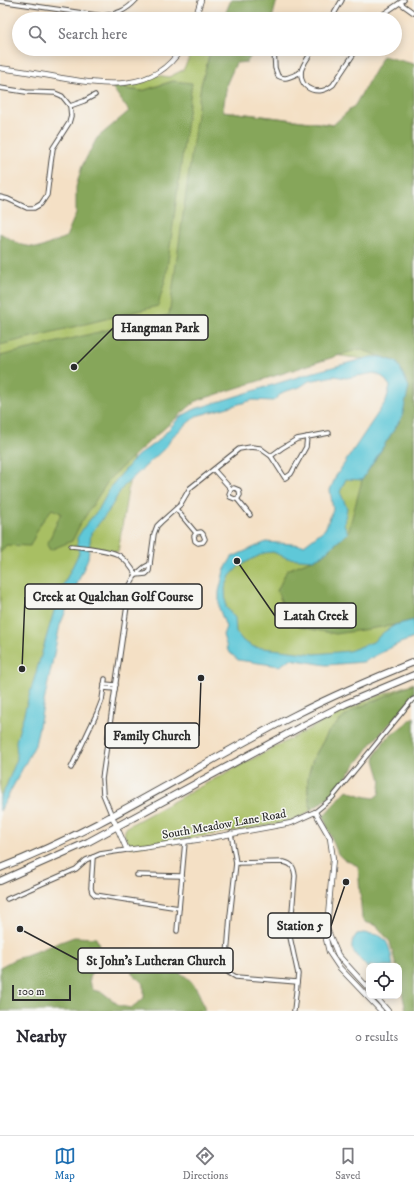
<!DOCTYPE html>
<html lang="en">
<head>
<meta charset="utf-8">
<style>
	body { margin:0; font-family:"IM FELL DW Pica",serif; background:#f7f7f7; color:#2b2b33 }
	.controls { position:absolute; right:12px; bottom:12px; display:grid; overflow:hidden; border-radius:8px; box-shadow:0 2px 10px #0003 }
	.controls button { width:36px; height:36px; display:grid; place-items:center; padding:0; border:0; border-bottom:1px solid #e1e1e2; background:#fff; color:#2b2b33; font:20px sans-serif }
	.scale { position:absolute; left:12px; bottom:10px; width:59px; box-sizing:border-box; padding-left:4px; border:2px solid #2b2b2b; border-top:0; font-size:11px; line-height:14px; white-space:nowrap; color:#2b2b2b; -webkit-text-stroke:3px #f6f6f2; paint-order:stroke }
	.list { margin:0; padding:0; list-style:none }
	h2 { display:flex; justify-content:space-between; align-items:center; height:52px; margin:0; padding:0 16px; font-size:17px }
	h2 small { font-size:13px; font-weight:400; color:#7c7c81 }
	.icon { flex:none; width:22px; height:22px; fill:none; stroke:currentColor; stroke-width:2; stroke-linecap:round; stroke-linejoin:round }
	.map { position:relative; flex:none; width:414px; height:1011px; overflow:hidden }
	.search { position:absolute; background:#fff; box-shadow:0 2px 10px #0003; left:12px; right:12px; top:12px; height:44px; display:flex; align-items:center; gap:10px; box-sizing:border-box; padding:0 14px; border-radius:22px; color:#7c7c81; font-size:15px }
	.sheet { height:124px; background:#fff }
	nav { display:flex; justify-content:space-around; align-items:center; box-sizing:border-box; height:56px; border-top:1px solid #e1e1e2; background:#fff; font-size:11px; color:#7c7c81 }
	nav a { display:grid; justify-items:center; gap:2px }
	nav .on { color:#1f6fb2 }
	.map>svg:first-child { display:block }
</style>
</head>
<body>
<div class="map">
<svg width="414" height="1011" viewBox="0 0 414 1011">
	<rect width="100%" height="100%" fill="#f6f6f2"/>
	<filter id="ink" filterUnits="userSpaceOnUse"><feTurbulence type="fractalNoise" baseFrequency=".025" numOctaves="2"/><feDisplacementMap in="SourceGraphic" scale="8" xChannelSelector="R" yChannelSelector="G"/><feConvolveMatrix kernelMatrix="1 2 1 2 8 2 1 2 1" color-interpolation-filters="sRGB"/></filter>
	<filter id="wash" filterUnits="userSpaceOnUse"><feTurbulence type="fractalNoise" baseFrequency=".012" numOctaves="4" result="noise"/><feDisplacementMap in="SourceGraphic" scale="16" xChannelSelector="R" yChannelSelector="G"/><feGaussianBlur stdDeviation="0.9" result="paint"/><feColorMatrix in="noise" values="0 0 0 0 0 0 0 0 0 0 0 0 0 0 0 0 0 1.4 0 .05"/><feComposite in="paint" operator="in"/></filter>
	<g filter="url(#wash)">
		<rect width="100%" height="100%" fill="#f4e0c5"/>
		<g fill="#a8bf64" stroke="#6a7548">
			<path d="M 194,49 L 211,49 L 201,85 L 198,108 L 335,125 L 414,76 L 414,628 L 376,648 L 326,659 L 238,646 L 222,607 L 222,590 L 227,573 L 270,547 L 292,552 L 333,535 L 335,492 L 400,387 L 365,359 L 153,332 L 118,552 L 86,546 L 65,594 L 34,715 L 0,805 L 0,309 L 95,321 L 173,81 L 142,91 L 126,89 L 126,86 L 139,83 L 156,75 L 169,77 L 183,70 Z"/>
			<path d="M 414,683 L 414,684 L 355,709 L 344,717 L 329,731 L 313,759 L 308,776 L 308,793 L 311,810 L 305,815 L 284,823 L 135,847 L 131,847 C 126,840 121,833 128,826 L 220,776 L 338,714 L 373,698 Z"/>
		</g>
		<g fill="#86a65a" stroke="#586842">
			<path d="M 231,0 L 277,0 L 272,19 L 223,19 Z"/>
			<path d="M 211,49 L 255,49 L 247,62 L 236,63 L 227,83 L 223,111 L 333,125 L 355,105 L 383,56 L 414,64 L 414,620 L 395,625 L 336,634 L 300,627 L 287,615 L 277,591 L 287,570 L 321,556 L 348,533 L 362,480 L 402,417 L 397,362 L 359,349 L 196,401 L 152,439 L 110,478 L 81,523 L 72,541 L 50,550 L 47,545 L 61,513 L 52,509 L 41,523 L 30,546 L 6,545 L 0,553 L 0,356 L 169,315 L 201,85 Z"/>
			<path d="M 173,81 L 192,83 L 166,277 L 158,306 L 0,345 L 0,233 L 21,245 L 40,248 L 66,237 L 76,213 L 76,187 L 82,166 L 97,138 L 129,111 L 112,87 L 126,86 L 126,89 L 142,91 Z"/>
			<path d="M 414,684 L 414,697 L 372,743 L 338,788 L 324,801 L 311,810 L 308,793 L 308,776 L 313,759 L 329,731 L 344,717 L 355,709 Z"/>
			<path d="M 414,717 L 414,1011 L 406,1011 L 399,978 L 399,966 L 396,966 L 390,942 L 377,926 L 365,922 L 362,919 L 358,866 L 343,859 L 338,854 L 324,819 L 324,815 L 347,790 C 356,794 364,797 374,798 L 379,794 L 381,780 L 375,760 L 376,754 L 385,740 Z"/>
			<path d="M 74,937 L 96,938 L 99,945 L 89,982 L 93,990 L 102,992 L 120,1006 L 131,1008 L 144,998 L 144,984 L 131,973 C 133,971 136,968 139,967 C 143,966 150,968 155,968 C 186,969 197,982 205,1011 L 0,1011 L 0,967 L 13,960 Z"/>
		</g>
		<g fill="#5ec8d8" stroke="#447a82">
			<path d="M 371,357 L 382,357 L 397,362 L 409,387 L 402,417 L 362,480 L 346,479 L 340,492 L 347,508 L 344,524 L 348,533 L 321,556 L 313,560 L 287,558 L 273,552 L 264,553 L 239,566 L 230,576 L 225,588 L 226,607 L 235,618 L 236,632 L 243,641 L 254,647 L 315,654 L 349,651 L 373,642 L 384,632 L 395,625 L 414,620 L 414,638 L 400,643 L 363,662 L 326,665 L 290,659 L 280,666 L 238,660 L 228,651 L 223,635 L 226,627 L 219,608 L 219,592 L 224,571 L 232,557 L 266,542 L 304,545 L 325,529 L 333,510 L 330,490 L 336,476 L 386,401 L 390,386 L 383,377 L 374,373 L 346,378 L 334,376 L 309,381 L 300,387 L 283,392 L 273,401 L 253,400 L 196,416 L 173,436 L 166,447 L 122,488 L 108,512 L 91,533 L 88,558 L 60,625 L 35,745 L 0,811 L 0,798 L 5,789 L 17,759 L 16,741 L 59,594 L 79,553 L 77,538 L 84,527 L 99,509 L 112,485 L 137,456 L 159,440 L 180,417 L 195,409 L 314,372 Z"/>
			<path d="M 364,933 C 369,934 376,934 380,936 C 390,940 391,957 393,966 L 369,966 L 369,971 C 361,956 343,951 357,934 Z"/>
		</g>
	</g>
	<g filter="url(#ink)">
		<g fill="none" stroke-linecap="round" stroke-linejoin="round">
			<defs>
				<g id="street">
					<path d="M 0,1 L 103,16 C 117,14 126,11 136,0"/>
					<path d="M 400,3 L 414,13"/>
					<path d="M 331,19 L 342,0"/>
					<path d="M 376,19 L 404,0"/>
					<path d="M 274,49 L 275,68 L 278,76 C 286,81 293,75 301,72"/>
					<path d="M 313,49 C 310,56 302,64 301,72 C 300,91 320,96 333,85 L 357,49"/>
					<path d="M 0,88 L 26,92 L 55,93 L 62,96 L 70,106 L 71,116 L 69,123 L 53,148 L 51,162 L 47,195 L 41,204 L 34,208 L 27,208 L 8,199 L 0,197"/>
					<path d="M 70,106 L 84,101 L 95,95"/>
					<path d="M 271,456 L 282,448 L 297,439 L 329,433"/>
					<path d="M 214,470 L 231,489 L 229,494 L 230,497 L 235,499 L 238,498 L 240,495 L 239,490 L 234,488 L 231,489"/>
					<path d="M 237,499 L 250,515"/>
					<path d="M 176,509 L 196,533 L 194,536 L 195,541 L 198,543 L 203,542 L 205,539 L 203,534 L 201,532 L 196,533"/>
					<path d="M 71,546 C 82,547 112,550 120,556 C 127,561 132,568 136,575"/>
					<path d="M 136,575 L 146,574 L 149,571 L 154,534 L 157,526 L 161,522 L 180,505 L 190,488 L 239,449 L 251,447 L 260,448 L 264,451 L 271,456 L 285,478 L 291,474 L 306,447 L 307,437"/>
					<path d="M 104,684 L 116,685"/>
					<path d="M 104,688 L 115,689"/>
					<path d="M 71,768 L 97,713 L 102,700 L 105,679"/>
					<path d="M 315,812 L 332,798 L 412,700 L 414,699"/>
					<path d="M 112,816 L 103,794 L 102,779 L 130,585 C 134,576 141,568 150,564"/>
					<path d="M 231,833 L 236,863 L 230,916 L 226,969 L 229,973 L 236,977 L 297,982"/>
					<path d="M 93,857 L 91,888 L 92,892 L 95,895 L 179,908"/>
					<path d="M 236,863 L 284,862 C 292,864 294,867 295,876 L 290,937 L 298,974 L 294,1011"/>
					<path d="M 137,875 L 182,876"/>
					<path d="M 7,899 L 76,869 L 86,860 L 100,854 L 127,850"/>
					<path d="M 292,918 L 327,921"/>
					<path d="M 177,931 L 185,842"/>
				</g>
				<g id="secondary">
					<path d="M 195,19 L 201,0"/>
					<path d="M 0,68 C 20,71 41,74 61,78 C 104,85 154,93 181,49"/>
					<path d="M 112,816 L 127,850 L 210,838 L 291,823 L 315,812 L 330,838 L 333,859 L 326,939 L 329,952 L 339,967 L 381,1011"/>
					<path d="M 327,929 L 338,955 L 369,989"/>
					<path d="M 375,996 L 388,1011"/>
				</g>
				<g id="highway">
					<path d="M 0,868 C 104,828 197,765 295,715 C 334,695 374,678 414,662"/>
					<path d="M 0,881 L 88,842 L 304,725 L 345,704 L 414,675"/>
				</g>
			</defs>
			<use href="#street" stroke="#494642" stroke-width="5.5"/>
			<use href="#secondary" stroke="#494642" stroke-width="6"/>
			<use href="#highway" stroke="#494642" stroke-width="8"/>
			<use href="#street" stroke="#fff" stroke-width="3.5"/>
			<use href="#secondary" stroke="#fff" stroke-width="4.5"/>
			<use href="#highway" stroke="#fff" stroke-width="6"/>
		</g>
	</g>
	<g text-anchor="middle" stroke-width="3" stroke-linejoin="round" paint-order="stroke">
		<g font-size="12" fill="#2b2b2b" stroke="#f6f6f2">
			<text transform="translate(224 824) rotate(-10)" y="4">South Meadow Lane Road</text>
		</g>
	</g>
	<path fill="none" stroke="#2b2b2b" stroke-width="1.5" d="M74 367L113 328M22 669L25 597M237 561L275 616M201 678L199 736M346 882L331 926M20 929L78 960"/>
	<g fill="#2b2b2b" stroke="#f6f6f2" stroke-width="1.5">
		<circle cx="74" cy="367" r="4"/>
		<circle cx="22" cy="669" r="4"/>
		<circle cx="237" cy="561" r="4"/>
		<circle cx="201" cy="678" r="4"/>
		<circle cx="346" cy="882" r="4"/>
		<circle cx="20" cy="929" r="4"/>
	</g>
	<g fill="#f6f6f2" stroke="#2b2b2b" stroke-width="1.5">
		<rect x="113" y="315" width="95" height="25" rx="4"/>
		<rect x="25" y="584" width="177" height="25" rx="4"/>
		<rect x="275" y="603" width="81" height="25" rx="4"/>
		<rect x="105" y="723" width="94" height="25" rx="4"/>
		<rect x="268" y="913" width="63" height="25" rx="4"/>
		<rect x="78" y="948" width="155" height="25" rx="4"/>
	</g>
	<g font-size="13" text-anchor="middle" font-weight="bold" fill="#2b2b2b">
		<text x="160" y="332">Hangman Park</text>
		<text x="113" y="601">Creek at Qualchan Golf Course</text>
		<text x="316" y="620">Latah Creek</text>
		<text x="152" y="740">Family Church</text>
		<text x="300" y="930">Station 5</text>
		<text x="156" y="965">St John's Lutheran Church</text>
	</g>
</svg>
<div class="controls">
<button><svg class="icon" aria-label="locate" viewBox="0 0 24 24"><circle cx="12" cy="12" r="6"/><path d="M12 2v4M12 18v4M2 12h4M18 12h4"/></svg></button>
</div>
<div class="scale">100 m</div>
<div class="search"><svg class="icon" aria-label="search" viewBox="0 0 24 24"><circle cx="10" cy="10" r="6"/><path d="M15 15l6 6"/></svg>Search here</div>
</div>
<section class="sheet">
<h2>Nearby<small>0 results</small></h2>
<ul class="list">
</ul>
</section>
<nav>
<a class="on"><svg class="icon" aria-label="map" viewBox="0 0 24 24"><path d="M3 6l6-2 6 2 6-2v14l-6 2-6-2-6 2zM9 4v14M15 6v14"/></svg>Map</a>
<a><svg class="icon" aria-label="directions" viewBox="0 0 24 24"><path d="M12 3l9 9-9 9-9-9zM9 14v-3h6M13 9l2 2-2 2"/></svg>Directions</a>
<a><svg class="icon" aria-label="saved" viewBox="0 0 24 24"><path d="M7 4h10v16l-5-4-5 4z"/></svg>Saved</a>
</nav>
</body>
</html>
